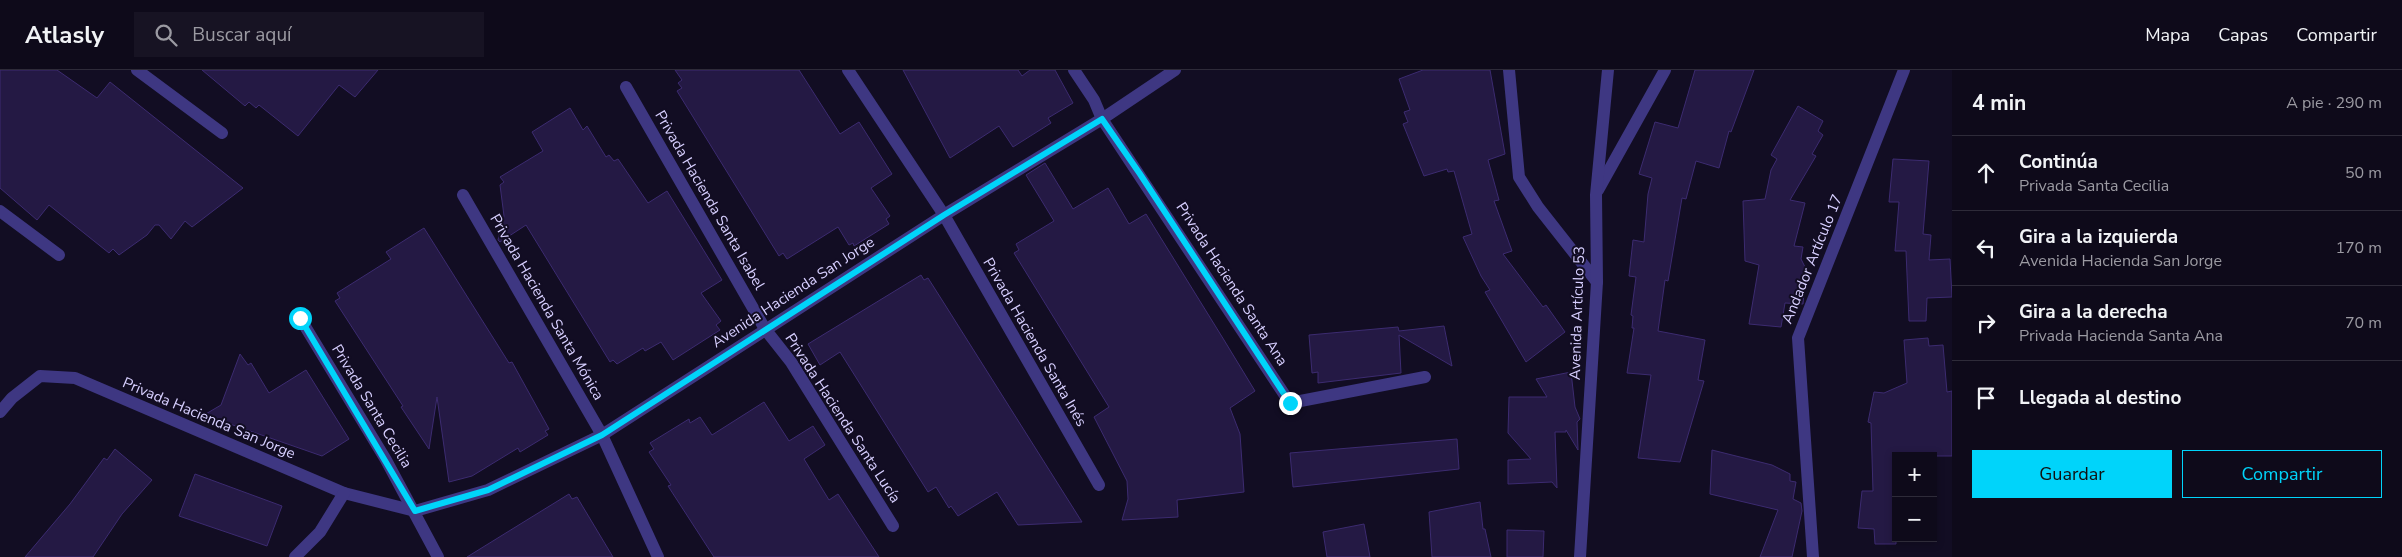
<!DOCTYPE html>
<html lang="es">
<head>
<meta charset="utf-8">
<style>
	body { margin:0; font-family:"Nunito Sans",sans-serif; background:#171323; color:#f1f3f6 }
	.controls { position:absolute; right:15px; bottom:15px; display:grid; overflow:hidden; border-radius:0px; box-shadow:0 2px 8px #0003 }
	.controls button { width:45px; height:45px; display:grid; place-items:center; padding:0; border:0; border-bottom:1px solid #2e2b39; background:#0e0a1a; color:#f1f3f6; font:25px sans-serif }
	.stop { position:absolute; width:15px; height:15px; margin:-11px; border:4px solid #00d4fa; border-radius:50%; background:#fff }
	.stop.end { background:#00d4fa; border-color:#fff; box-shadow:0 1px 5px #0008 }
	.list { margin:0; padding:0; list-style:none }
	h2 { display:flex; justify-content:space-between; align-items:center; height:65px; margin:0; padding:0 20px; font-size:21px }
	h2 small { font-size:16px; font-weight:400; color:#9b9aa2 }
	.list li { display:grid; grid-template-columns:32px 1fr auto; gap:15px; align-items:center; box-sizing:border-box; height:75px; padding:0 20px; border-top:1px solid #2e2b39 }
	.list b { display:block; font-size:19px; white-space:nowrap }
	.list p { margin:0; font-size:16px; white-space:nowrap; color:#9b9aa2 }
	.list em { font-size:16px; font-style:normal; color:#9b9aa2 }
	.actions { display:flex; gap:10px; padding:15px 20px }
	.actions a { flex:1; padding:11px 0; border:1px solid #00d4fa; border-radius:0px; text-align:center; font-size:18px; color:#00d4fa }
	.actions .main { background:#00d4fa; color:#111 }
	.icon { flex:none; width:28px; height:28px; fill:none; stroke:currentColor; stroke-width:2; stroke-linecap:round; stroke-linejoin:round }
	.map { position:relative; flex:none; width:1952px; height:487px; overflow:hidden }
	header { display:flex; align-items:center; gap:30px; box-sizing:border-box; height:70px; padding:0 25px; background:#0e0a1a; border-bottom:1px solid #2e2b39 }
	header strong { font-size:24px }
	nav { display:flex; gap:28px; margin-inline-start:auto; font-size:18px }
	.search { width:350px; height:45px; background:#171323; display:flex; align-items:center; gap:12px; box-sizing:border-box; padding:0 18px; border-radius:0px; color:#9b9aa2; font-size:19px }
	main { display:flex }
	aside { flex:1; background:#0e0a1a }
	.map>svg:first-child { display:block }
</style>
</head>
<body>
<header>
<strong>Atlasly</strong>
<div class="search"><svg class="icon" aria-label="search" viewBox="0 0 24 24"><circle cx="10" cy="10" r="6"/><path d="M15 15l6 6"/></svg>Buscar aquí</div>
<nav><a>Mapa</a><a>Capas</a><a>Compartir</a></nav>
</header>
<main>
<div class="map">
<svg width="1952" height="487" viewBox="0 0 1952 487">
	<rect width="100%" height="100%" fill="#120d23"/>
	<g fill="#241944" stroke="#3c2b70">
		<path d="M 0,0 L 57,0 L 97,28 L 110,12 L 243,118 L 192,157 L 185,151 L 171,169 L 159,155 L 155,155 L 147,165 L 119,185 L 113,179 L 109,183 L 49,135 L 37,150 L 0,118 Z"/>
		<path d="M 202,0 L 378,0 L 355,27 L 339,15 L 298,66 L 259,35 L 256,38 L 249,32 L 245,36 Z"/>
		<path d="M 675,0 L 799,0 L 840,64 L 859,52 L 892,104 L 871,118 L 890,146 L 886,149 L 889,154 L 854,176 L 853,173 L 849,175 L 838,157 L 787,189 L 783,183 L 779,186 L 677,21 L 682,18 L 678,13 L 682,10 Z"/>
		<path d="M 903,0 L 1018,0 L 1022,6 L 1030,0 L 1055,0 L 1073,33 L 1048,48 L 1051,53 L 1013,77 L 999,56 L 950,88 Z"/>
		<path d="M 1423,0 L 1490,0 L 1505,84 L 1488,90 L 1499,130 L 1494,131 L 1512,181 L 1503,184 L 1543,237 L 1546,235 L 1565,262 L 1526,292 L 1485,222 L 1490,220 L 1481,206 L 1463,167 L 1472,164 L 1454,101 L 1448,102 L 1447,99 L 1424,106 L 1403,54 L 1408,52 L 1404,42 L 1410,40 L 1399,9 Z"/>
		<path d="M 1695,0 L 1754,0 L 1731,62 L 1729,61 L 1719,98 L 1696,91 L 1686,129 L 1682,128 L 1668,211 L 1665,210 L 1658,261 L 1705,270 L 1698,310 L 1704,311 L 1680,392 L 1638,388 L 1651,305 L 1627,303 L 1634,258 L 1632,258 L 1633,246 L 1631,245 L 1636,207 L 1629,206 L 1633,170 L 1644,172 L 1648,124 L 1652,108 L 1639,104 L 1655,52 L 1678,58 Z"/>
		<path d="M 1798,36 L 1823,51 L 1818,61 L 1823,65 L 1812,84 L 1816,86 L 1790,130 L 1805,133 L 1794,176 L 1803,177 L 1801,189 L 1806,199 L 1803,234 L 1785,233 L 1781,257 L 1749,254 L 1759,195 L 1745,191 L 1743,131 L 1765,129 L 1771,100 L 1777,89 L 1771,85 Z"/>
		<path d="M 570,38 L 583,60 L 587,56 L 606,87 L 609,85 L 614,91 L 618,89 L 648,133 L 667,121 L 722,210 L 701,223 L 721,251 L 716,255 L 720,260 L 673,290 L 661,272 L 645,281 L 643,278 L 617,294 L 613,290 L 610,292 L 526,155 L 500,172 L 498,170 L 504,146 L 500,115 L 504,112 L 500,107 L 543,81 L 532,62 Z"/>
		<path d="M 1893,89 L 1929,91 L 1923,164 L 1931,165 L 1929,190 L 1950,189 L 1952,227 L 1927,228 L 1926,251 L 1909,251 L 1906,181 L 1895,181 L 1899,132 L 1889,132 Z"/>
		<path d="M 1045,93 L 1073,139 L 1108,118 L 1129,154 L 1146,144 L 1224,270 L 1255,321 L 1230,338 L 1240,364 L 1244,422 L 1177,430 L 1178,447 L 1122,450 L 1128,429 L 1127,411 L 1094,347 L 1109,337 L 1014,183 L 1019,180 L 1016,174 L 1054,151 L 1026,105 Z"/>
		<path d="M 424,158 L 509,293 L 512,292 L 549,359 L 545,361 L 548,365 L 520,382 L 518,378 L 472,406 L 449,412 L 437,327 L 429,379 L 401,337 L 403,336 L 335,231 L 340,228 L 337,223 L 391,189 L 386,182 Z"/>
		<path d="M 921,205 L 924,210 L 928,208 L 942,230 L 1082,452 L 1018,455 L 997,422 L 958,446 L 951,436 L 949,438 L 936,417 L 928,422 L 840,282 L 820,295 L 808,274 Z"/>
		<path d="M 1444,256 L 1452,296 L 1399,265 L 1401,303 L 1318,313 L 1318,302 L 1312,303 L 1309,265 L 1398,257 L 1399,261 Z"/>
		<path d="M 1928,268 L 1929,276 L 1943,275 L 1947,322 L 1952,321 L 1952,386 L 1896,386 L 1896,474 L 1875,474 L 1874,459 L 1858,458 L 1862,421 L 1873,421 L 1871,353 L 1868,352 L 1874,322 L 1884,323 L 1907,313 L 1904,270 Z"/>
		<path d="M 240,284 L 248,295 L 251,293 L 269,323 L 306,300 L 349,369 L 322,386 L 204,345 L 221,335 Z"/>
		<path d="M 1571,302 L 1575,337 L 1580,349 L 1577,352 L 1578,380 L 1566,360 L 1566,362 L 1555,362 L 1557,418 L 1552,412 L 1508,414 L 1508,390 L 1531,389 L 1508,363 L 1509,327 L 1547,327 L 1536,309 Z"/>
		<path d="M 764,332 L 789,371 L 813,356 L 825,375 L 804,389 L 829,430 L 838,424 L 879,487 L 714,487 L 668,416 L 671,415 L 649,382 L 654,379 L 650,373 L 689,349 L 690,353 L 700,347 L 712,365 Z"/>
		<path d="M 1457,369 L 1459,399 L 1293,417 L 1290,383 Z"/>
		<path d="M 115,379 L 152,410 L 122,444 L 93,487 L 25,487 L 70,434 L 104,388 L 107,390 Z"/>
		<path d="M 1712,380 L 1772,395 L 1790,404 L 1790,411 L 1796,412 L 1793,429 L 1801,433 L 1802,441 L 1792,487 L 1760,487 L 1778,440 L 1710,424 Z"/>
		<path d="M 195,404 L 282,436 L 267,476 L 179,446 Z"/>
		<path d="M 569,424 L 572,429 L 577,427 L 613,487 L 467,487 Z"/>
		<path d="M 1480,432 L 1483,459 L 1485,459 L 1491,487 L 1432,487 L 1429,442 Z"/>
		<path d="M 1364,454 L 1370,487 L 1327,487 L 1323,462 Z"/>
		<path d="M 1507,460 L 1544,461 L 1543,487 L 1507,487 Z"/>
	</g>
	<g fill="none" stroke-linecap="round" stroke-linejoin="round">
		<g stroke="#3e3782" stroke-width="12">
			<path d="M 137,0 L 222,63"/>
			<path d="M 848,0 L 944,145 L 1099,415"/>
			<path d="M 1074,0 L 1094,30 L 1102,49 L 1290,333 L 1425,307"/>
			<path d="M 1509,0 L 1519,107 L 1538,137 L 1597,212"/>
			<path d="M 626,17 L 765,259 L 791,292 L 893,456"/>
			<path d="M 1598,120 L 1665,0"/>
			<path d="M 463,125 L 602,365 L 658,487"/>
			<path d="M 0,141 L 59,185"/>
			<path d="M 300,248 L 386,390 L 438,487"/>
			<path d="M 0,342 L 12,328 L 40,306 L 75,308 L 344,423 L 415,441 L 488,420 L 602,365 L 944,145 L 1102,49 L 1175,0"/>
			<path d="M 295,487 L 320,462 L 344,423"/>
			<path d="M 1580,487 L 1597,212 L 1596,125 L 1608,0"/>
			<path d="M 1813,487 L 1798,268 L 1904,0"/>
		</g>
	</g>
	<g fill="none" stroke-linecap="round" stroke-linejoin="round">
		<path stroke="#00d4fa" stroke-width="6" d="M 300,248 L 415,441 L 488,420 L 602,365 L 944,145 L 1102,49 L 1140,104 L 1290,333"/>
	</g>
	<g text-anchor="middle" stroke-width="4" stroke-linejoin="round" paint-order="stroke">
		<g font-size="15" fill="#d7cfff" stroke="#120d23">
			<text transform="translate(710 130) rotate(60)" y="5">Privada Hacienda Santa Isabel</text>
			<text transform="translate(1812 189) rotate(-68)" y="5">Andador Artículo 17</text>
			<text transform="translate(1232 214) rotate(57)" y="5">Privada Hacienda Santa Ana</text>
			<text transform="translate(793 222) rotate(-33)" y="5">Avenida Hacienda San Jorge</text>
			<text transform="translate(547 237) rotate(60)" y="5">Privada Hacienda Santa Mónica</text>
			<text transform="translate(1577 243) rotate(-88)" y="5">Avenida Artículo 53</text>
			<text transform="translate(1035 272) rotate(60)" y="5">Privada Hacienda Santa Inés</text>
			<text transform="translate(372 336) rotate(59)" y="5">Privada Santa Cecilia</text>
			<text transform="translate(209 348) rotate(23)" y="5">Privada Hacienda San Jorge</text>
			<text transform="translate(843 348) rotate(57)" y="5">Privada Hacienda Santa Lucía</text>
		</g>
	</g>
</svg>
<div class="controls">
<button>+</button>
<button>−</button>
</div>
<div class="stop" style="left:300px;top:248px"></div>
<div class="stop end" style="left:1290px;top:333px"></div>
</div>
<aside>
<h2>4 min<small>A pie · 290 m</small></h2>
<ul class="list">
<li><svg class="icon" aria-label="ahead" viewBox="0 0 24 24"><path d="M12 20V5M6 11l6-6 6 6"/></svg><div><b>Continúa</b><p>Privada Santa Cecilia</p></div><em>50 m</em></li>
<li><svg class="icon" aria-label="left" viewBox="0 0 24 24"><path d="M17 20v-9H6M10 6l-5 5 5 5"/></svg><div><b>Gira a la izquierda</b><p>Avenida Hacienda San Jorge</p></div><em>170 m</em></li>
<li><svg class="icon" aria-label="right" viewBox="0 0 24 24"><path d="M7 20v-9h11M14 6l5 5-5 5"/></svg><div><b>Gira a la derecha</b><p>Privada Hacienda Santa Ana</p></div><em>70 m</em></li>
<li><svg class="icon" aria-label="arrive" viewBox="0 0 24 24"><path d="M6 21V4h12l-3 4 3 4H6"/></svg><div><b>Llegada al destino</b></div></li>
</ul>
<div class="actions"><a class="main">Guardar</a><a>Compartir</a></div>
</aside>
</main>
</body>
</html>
